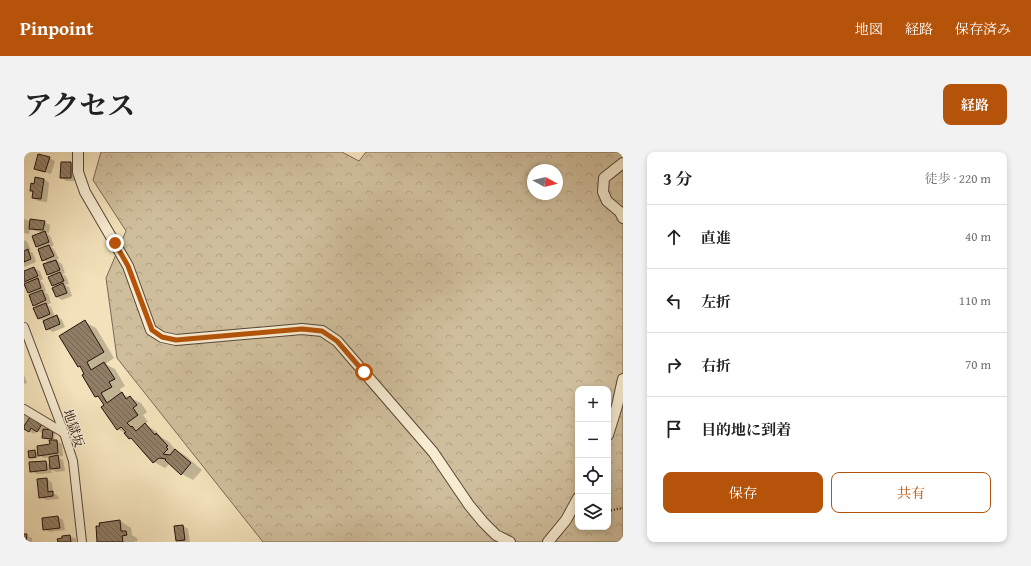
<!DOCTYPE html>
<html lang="ja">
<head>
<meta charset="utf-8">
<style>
	body { margin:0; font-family:"Gentium Book Plus","Noto Serif JP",serif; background:#f2f2f2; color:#222 }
	.controls { position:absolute; right:12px; bottom:12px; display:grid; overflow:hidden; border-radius:8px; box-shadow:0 2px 6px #0003 }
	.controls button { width:36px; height:36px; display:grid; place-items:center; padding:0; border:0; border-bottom:1px solid #e0e0e0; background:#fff; color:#222; font:20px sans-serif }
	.compass { position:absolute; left:503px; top:12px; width:36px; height:36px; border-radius:50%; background:#fff; box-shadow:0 2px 6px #0003; rotate:98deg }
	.stop { position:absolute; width:12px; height:12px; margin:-9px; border:3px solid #b45309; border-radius:50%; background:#fff }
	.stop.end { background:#b45309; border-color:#fff; box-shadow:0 1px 4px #0008 }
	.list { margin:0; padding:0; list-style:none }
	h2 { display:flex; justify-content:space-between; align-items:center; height:52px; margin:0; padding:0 16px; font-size:17px }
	h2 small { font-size:13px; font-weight:400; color:#767676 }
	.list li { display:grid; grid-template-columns:26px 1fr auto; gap:12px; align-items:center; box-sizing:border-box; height:64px; padding:0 16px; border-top:1px solid #e0e0e0 }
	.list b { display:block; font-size:15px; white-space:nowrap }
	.list em { font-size:13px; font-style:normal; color:#767676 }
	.actions { display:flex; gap:8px; padding:12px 16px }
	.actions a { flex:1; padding:9px 0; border:1px solid #b45309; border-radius:8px; text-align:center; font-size:14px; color:#b45309 }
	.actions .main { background:#b45309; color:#fff }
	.icon { flex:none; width:22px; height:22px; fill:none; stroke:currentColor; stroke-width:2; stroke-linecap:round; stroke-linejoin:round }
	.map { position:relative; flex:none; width:599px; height:390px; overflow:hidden; border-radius:8px }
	header { display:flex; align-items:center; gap:24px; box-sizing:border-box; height:56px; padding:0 20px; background:#b45309; color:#fff }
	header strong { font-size:19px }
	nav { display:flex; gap:22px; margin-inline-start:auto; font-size:14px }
	.intro { display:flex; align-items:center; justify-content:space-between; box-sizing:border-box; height:96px; padding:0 24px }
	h1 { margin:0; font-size:28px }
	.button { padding:10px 18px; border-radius:8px; background:#b45309; color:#fff; font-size:14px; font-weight:700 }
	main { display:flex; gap:24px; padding:0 24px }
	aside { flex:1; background:#fff; border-radius:8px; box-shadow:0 2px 6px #0003 }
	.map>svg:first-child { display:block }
</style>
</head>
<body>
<header>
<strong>Pinpoint</strong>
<nav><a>地図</a><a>経路</a><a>保存済み</a></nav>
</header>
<div class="intro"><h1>アクセス</h1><a class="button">経路</a></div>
<main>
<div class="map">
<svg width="599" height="390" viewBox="0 0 599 390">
	<defs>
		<pattern id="forest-crowns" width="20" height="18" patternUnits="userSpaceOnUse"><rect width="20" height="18" fill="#cfbe9c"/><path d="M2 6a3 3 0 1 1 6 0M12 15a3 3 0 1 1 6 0" fill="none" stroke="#b2a285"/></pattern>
		<pattern id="building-back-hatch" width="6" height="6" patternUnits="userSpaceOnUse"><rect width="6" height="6" fill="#907e66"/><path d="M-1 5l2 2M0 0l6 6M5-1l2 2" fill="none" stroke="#756652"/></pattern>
	</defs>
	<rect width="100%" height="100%" fill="#f2e1ba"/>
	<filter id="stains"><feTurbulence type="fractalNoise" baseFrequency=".005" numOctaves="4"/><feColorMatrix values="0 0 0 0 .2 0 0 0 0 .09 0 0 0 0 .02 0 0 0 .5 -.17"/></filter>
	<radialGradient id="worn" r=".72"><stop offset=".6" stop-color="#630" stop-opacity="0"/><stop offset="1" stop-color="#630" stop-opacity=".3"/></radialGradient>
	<path fill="url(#forest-crowns)" stroke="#7a6854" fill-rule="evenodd" d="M 77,0 L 318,0 L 335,9 L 342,0 L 599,0 L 599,390 L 239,390 L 93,206 L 82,126 L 102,79 L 69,28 ZM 509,18 L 533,18 L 533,42 L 509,42 ZM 554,237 L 584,237 L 584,375 L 554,375 Z"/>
	<g fill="#0003" fill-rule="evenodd">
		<path d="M 25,6 L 31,9 L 27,22 L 16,19 L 11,16 Z"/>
		<path d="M 47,11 L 52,14 L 52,29 L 43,29 L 37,26 Z"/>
		<path d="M 20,27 L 25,31 L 23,50 L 14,49 L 9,46 L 10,40 L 7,38 L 11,33 Z"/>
		<path d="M 0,67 L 7,70 L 20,70 L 26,73 L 25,81 L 11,79 L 6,76 L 5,82 L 0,81 Z"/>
		<path d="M 21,80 L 26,84 L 30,93 L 27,95 L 30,97 L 35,107 L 32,108 L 38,112 L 41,121 L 38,122 L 42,124 L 45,132 L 41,133 L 45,135 L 48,144 L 38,148 L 33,145 L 29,136 L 32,135 L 28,133 L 28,124 L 24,122 L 25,111 L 19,108 L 17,97 L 13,95 L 9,85 Z"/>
		<path d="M 0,88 L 3,90 L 7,98 L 5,99 L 9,101 L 12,110 L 0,115 Z"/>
		<path d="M 10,116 L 16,119 L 19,127 L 16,129 L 19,131 L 22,139 L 20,140 L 24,142 L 27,151 L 23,153 L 27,155 L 31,165 L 33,164 L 38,168 L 41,175 L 29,180 L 23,177 L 20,169 L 14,166 L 13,155 L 9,153 L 9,143 L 5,141 L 1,133 L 0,132 L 0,120 Z"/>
		<path d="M 61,170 L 72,176 L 90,206 L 81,212 L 91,217 L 101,234 L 96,237 L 98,242 L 117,251 L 123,260 L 119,263 L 124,270 L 120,272 L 132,279 L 138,286 L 144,289 L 152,298 L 162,304 L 178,318 L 169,328 L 158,322 L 146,311 L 141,316 L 130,310 L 111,289 L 106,286 L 102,282 L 94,277 L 77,247 L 72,244 L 62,222 L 58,216 L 55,214 ZM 107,275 L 112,277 L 116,282 L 115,283 Z"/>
		<path d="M 0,223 L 3,231 L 0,232 Z"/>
		<path d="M 0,262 L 23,276 L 22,278 L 29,279 L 31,280 L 30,288 L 21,287 L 19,285 L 19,282 L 13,278 L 10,282 L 0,276 Z"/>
		<path d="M 33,289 L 38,292 L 39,304 L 34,305 L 39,308 L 41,319 L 32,320 L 27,317 L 28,321 L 13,322 L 7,319 L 21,310 L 26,313 L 26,305 L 20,306 L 13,302 L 14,306 L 8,307 L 6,306 L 11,299 L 15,302 Z"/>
		<path d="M 23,327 L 28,331 L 29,341 L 34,344 L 35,347 L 22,348 L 16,345 Z"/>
		<path d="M 34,365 L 39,368 L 41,378 L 26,380 L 20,377 Z"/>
		<path d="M 96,369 L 107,376 L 108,383 L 113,386 L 114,389 L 109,390 L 74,390 Z"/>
		<path d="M 159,374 L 164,377 L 166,390 L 156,390 L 153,388 Z"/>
		<path d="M 0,383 L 8,386 L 8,390 L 0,390 Z"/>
		<path d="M 46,384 L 52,387 L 52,390 L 35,390 Z"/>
	</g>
	<g fill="url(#building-back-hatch)" stroke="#25120b">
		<path d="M 14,2 L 26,5 L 21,20 L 10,17 Z"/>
		<path d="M 37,10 L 47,10 L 47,26 L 36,26 Z"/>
		<path d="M 11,25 L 20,27 L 17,47 L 8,46 L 9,39 L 6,39 L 7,31 L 10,32 Z"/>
		<path d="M 6,67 L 21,69 L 19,78 L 5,77 Z"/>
		<path d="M 21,79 L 25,90 L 12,95 L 8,84 Z"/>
		<path d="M 25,93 L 30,104 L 18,109 L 14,97 Z"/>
		<path d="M 4,97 L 7,107 L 0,110 L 0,99 Z"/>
		<path d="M 32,108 L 36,118 L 23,123 L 19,112 Z"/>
		<path d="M 10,115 L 14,124 L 0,130 L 0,119 Z"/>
		<path d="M 36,120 L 40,129 L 28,134 L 24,125 Z"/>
		<path d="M 14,126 L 17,136 L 4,141 L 0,132 Z"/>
		<path d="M 39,131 L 43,141 L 32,145 L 28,136 Z"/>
		<path d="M 18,138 L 22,148 L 9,154 L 5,143 Z"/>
		<path d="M 22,151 L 26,162 L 14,167 L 9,156 Z"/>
		<path d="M 33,163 L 36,172 L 22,178 L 19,169 Z"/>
		<path d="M 61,168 L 80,200 L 63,210 L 67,218 L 80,210 L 91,227 L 85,230 L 88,235 L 77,241 L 83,251 L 98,240 L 102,247 L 106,244 L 113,253 L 109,256 L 114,263 L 103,271 L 107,275 L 108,274 L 112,279 L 121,271 L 131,283 L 132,281 L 144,294 L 142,295 L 144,297 L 139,302 L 146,303 L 151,297 L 167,311 L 157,323 L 141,308 L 142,307 L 135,306 L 129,311 L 107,286 L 105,287 L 100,281 L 102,280 L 97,275 L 93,278 L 77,255 L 80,253 L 74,244 L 71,245 L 58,223 L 60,222 L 56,214 L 54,215 L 35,184 Z"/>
		<path d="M 6,265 L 7,266 L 8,265 L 18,272 L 13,280 L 7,276 L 5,280 L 0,277 L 0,274 Z"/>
		<path d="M 19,277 L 29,278 L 28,287 L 18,286 Z"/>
		<path d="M 25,288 L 33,288 L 34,301 L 14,304 L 13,294 L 26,292 Z"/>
		<path d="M 11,298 L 12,305 L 5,306 L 4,299 Z"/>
		<path d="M 34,303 L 36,316 L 26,317 L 25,305 Z"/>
		<path d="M 22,309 L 23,318 L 6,320 L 5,310 Z"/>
		<path d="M 23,326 L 24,340 L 29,339 L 29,344 L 15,346 L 13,327 Z"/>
		<path d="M 34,364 L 36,376 L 19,378 L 18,366 Z"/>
		<path d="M 96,368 L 97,379 L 102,379 L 103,383 L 98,384 L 99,390 L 73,390 L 72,374 L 76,374 L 75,371 Z"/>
		<path d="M 159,373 L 161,388 L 152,389 L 150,374 Z"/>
		<path d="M 0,382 L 3,382 L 2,390 L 0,390 Z"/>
		<path d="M 46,383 L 47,390 L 34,390 L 33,387 L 38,386 L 38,384 Z"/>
	</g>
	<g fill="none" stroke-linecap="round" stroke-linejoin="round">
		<defs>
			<g id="minor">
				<path d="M 0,175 L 40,281 L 49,309 L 58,390"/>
				<path d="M 0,257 L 40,281"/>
			</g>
			<g id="tertiary">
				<path d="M 54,0 L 54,20 L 61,40 L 104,114 L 127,178 L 138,185 L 152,188 L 278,177 L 298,179 L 313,189 L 409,300 L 445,353 L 459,370 L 472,383 L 486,390"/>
				<path d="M 599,11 L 580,26 L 579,40 L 583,49 L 596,60 L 599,66"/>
				<path d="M 584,283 L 593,254 L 599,227"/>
				<path d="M 524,390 L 542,368 L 554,346"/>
			</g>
		</defs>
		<use href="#minor" stroke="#584637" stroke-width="10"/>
		<use href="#tertiary" stroke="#584637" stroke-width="12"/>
		<path stroke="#25120b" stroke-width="2" stroke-dasharray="1 2" stroke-linecap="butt" d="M 584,359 L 599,356"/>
		<use href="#minor" stroke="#f7ecd2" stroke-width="8"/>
		<use href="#tertiary" stroke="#f7ecd2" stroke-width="10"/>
	</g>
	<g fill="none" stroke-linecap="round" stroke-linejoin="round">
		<path stroke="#b45309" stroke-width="5" d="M 91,91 L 104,114 L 128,178 L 138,185 L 152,188 L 278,177 L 298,179 L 313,189 L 340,220"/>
	</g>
	<g text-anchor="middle" stroke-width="3" stroke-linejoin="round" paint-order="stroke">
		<g font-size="13" fill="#25120b" stroke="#f7ecd2">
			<text transform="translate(50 276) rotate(71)" y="5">地獄坂</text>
		</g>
	</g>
	<rect width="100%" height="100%" filter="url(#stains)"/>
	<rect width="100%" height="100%" fill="url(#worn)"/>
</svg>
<div class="controls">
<button>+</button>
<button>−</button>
<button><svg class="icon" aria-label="locate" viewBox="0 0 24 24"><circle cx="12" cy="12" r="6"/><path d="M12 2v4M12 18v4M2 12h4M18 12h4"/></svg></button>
<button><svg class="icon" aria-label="layers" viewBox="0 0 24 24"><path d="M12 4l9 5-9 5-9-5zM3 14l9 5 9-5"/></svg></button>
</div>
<svg class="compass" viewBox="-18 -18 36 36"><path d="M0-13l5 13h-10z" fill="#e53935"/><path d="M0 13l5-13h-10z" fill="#767676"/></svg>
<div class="stop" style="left:340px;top:220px"></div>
<div class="stop end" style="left:91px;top:91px"></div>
</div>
<aside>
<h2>3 分<small>徒歩 · 220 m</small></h2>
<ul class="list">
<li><svg class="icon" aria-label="ahead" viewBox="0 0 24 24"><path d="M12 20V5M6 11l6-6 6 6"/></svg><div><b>直進</b></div><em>40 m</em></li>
<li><svg class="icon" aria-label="left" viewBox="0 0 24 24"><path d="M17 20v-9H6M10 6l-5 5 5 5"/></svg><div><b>左折</b></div><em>110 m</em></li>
<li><svg class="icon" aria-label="right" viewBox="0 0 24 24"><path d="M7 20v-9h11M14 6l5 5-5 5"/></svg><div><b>右折</b></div><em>70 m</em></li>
<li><svg class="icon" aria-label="arrive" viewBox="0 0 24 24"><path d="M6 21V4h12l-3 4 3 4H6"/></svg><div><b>目的地に到着</b></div></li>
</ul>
<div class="actions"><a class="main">保存</a><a>共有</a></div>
</aside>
</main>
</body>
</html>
